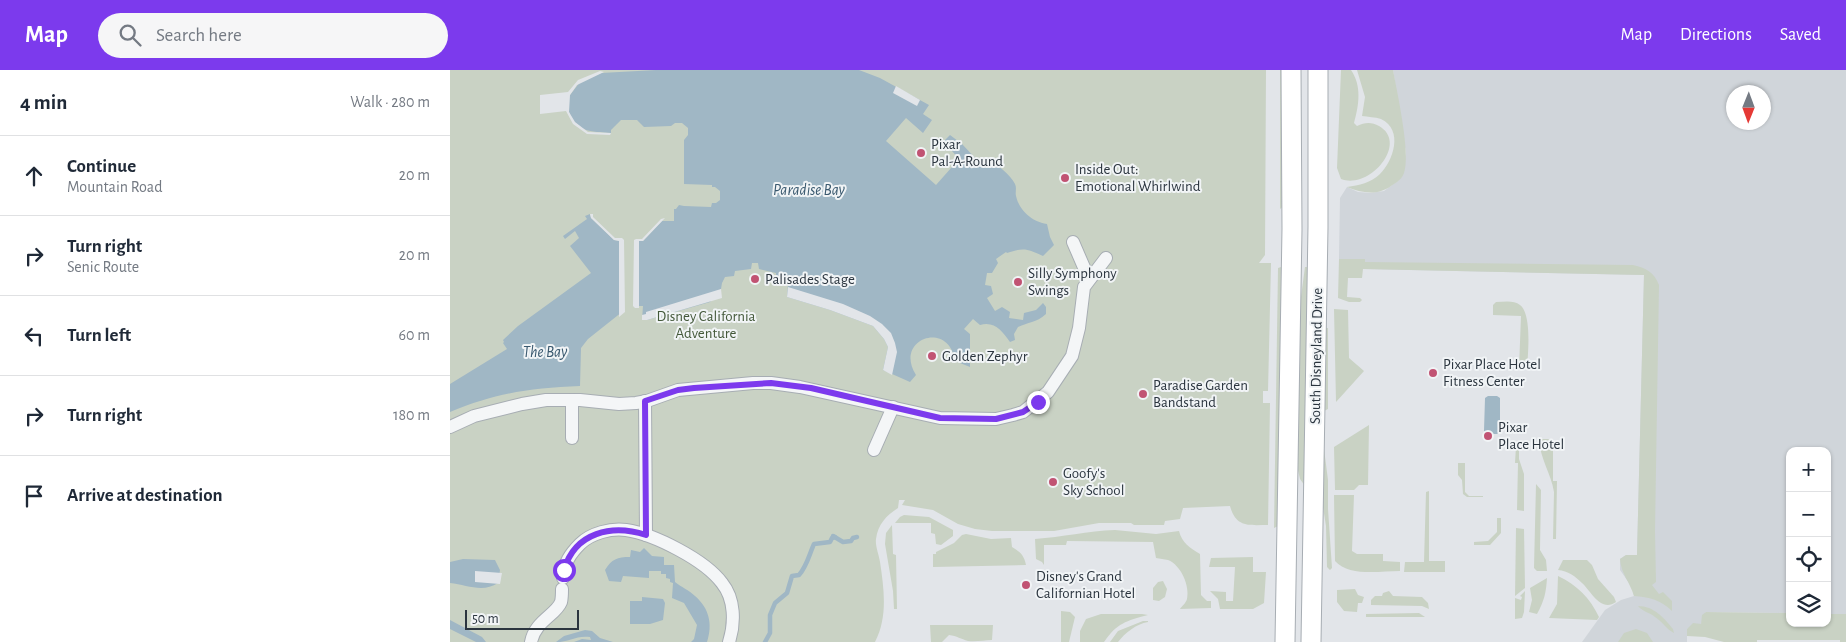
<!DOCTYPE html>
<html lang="en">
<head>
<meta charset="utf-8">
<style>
	body { margin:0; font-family:"Alegreya Sans",sans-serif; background:#f6f6f7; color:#1f2937 }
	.controls { position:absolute; right:15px; bottom:15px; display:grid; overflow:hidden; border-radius:10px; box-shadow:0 1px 4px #0004 }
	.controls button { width:45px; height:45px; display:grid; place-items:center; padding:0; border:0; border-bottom:1px solid #e0e1e3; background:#fff; color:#1f2937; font:25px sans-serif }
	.compass { position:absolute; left:1276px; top:15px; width:45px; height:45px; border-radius:50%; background:#fff; box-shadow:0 1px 4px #0004; rotate:181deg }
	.scale { position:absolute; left:15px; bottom:12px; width:114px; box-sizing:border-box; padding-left:5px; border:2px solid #2b353f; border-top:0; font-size:14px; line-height:18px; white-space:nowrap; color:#2b353f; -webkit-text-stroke:4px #f1f4f6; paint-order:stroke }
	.stop { position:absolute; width:15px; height:15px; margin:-11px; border:4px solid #7c3aed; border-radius:50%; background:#fff }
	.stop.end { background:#7c3aed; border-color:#fff; box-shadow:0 1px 5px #0008 }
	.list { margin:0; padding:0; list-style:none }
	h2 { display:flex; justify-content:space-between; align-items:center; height:65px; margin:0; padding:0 20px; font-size:21px }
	h2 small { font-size:16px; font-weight:400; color:#747a83 }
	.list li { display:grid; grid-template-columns:32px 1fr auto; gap:15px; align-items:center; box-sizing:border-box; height:80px; padding:0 20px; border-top:1px solid #e0e1e3 }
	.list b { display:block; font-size:19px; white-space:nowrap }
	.list p { margin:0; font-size:16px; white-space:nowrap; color:#747a83 }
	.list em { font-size:16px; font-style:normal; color:#747a83 }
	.icon { flex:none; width:28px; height:28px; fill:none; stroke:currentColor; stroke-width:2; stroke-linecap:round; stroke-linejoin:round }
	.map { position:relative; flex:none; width:1396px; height:572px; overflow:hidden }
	header { display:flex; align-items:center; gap:30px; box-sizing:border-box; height:70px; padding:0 25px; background:#7c3aed; color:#fff }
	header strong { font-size:24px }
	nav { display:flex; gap:28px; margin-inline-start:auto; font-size:18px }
	.search { width:350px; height:45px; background:#f6f6f7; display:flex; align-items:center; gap:12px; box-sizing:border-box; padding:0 18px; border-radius:28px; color:#747a83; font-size:19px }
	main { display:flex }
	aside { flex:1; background:#fff }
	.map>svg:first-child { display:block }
</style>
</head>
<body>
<header>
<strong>Map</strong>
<div class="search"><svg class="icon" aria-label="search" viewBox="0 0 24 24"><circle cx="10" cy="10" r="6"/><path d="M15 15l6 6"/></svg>Search here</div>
<nav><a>Map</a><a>Directions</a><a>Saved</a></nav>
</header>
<main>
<aside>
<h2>4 min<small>Walk · 280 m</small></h2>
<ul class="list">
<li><svg class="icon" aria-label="ahead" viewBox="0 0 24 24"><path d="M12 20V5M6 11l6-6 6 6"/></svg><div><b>Continue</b><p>Mountain Road</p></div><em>20 m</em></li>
<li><svg class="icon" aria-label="right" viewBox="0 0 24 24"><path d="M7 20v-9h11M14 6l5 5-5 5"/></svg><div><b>Turn right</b><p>Senic Route</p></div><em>20 m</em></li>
<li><svg class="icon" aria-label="left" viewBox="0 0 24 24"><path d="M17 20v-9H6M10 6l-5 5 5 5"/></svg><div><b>Turn left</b></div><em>60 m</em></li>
<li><svg class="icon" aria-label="right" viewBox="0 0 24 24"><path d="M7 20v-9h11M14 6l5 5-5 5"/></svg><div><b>Turn right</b></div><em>180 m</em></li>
<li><svg class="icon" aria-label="arrive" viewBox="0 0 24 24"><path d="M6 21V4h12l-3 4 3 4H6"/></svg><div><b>Arrive at destination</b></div></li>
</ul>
</aside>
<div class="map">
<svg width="1396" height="572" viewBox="0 0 1396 572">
	<rect width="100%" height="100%" fill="#e2e5e9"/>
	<path fill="#d0d5da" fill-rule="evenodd" d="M 943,0 L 1396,0 L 1396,544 L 1377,544 L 1377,381 L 1340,381 L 1340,543 L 1256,542 L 1251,554 L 1237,559 L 1237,572 L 1132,572 L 1155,540 L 1171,530 L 1184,526 L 1182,517 L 1170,500 L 1170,489 L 1176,485 L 1187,485 L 1194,205 L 915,199 L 915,189 L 889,189 L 890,128 L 897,117 L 908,122 L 920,123 L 934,121 L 949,110 L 956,83 ZM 1284,22 L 1314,22 L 1314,52 L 1284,52 Z"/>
	<g fill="#c9d2c4">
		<path d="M 0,0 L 816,0 L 815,185 L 809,193 L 821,193 L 818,321 L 813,321 L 813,333 L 820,333 L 818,455 C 799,455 786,458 780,436 L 733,438 L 730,449 L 715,451 L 714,455 L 684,455 L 681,453 L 649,453 L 604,461 L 542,461 L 525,459 L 508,454 L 483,440 L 452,435 L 455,430 L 449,430 L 448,438 C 436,446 428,454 426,469 C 425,476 429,485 430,492 C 434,519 438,547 425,572 L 0,572 Z"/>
		<path d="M 830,0 L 835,0 L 834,136 L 830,139 Z"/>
		<path d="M 891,0 L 901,0 C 912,16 909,35 904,53 L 907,56 C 915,52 922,52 929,56 C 959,73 920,120 891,109 L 887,98 Z"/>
		<path d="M 907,0 L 943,0 C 947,22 961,84 954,103 C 952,109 946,113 941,116 C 927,126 912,123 897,117 C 909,115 921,113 930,104 C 943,91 954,60 931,49 C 925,47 918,47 912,46 L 915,27 Z"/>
		<path d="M 889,189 L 915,189 L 915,192 L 1183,195 C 1196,198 1204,202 1209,215 L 1205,461 L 1206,512 L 1202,515 L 1209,524 L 1213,522 L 1222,531 L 1222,541 C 1211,530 1199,527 1184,526 C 1180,512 1171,504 1170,489 L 1176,485 L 1187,485 L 1194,205 L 913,199 L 912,208 L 898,208 L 897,227 L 910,228 L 912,230 L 910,232 L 899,232 L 888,228 Z"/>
		<path d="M 831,197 L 830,455 L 824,458 L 828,198 Z"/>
		<path d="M 855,197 L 860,197 L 857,262 L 855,416 L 850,409 L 847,396 L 850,234 Z"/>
		<path d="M 1046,232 C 1054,232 1064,230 1070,235 C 1082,244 1078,284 1077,298 L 1069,298 L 1071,246 L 1043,245 L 1043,235 Z"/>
		<path d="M 884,239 L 898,240 L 899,288 L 914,301 L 886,332 Z"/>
		<path d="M 872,258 L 878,258 L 878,339 L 872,342 Z"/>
		<path d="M 919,355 L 918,415 L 909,415 L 904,420 L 885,420 L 884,377 Z"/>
		<path d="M 1089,369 L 1103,369 L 1103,411 L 1107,411 L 1106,469 L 1103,469 L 1104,422 C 1101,403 1090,389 1089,369 Z"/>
		<path d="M 1066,376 L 1069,377 L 1069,389 L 1074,404 L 1074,441 L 1067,440 L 1068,393 L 1065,393 Z"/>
		<path d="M 874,379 L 878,410 L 878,439 L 882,498 L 880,500 L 877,497 L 876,456 L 873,437 Z"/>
		<path d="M 1008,393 L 1015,393 L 1015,422 L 1019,426 L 1033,426 L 1033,427 L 1017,427 L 1013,424 L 1012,410 L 1008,405 Z"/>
		<path d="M 1086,414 L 1091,420 L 1090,480 L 1096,490 L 1097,501 L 1087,501 L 1084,498 Z"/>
		<path d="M 979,421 L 979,491 L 995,491 L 995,502 L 954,502 L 955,492 L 974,492 L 976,422 Z"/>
		<path d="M 884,425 L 904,425 L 902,481 L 907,484 L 933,484 L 933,491 L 950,492 L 950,501 C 930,501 899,507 885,491 Z"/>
		<path d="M 454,445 L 479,447 L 503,460 L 503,466 L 491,475 L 486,474 L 485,464 L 481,463 L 481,453 L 445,453 L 450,447 Z"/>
		<path d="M 1047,448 L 1051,448 L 1051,463 L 1040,475 L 1024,475 L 1024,472 L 1038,471 L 1047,462 Z"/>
		<path d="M 442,455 L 443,484 L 446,485 L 447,539 L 444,539 L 443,521 L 435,474 L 436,463 Z"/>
		<path d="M 1066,458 L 1074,459 L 1075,518 L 1065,526 Z"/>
		<path d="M 665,460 L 706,464 L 729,461 C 732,473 740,478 750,484 L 751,525 L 757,531 L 761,531 L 761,538 L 730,539 C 732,536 736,533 737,529 C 740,516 731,495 718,490 C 714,489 710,489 706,488 L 703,472 L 617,471 L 616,475 L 594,475 L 594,495 L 592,492 L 586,489 L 585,469 C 612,467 638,461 665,460 Z"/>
		<path d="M 516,464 L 541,469 L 561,468 L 562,477 C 570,482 574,485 576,495 L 483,497 L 483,484 L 486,484 L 486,482 L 504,473 L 512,465 Z"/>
		<path d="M 803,487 L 803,502 L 816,502 L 814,533 L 803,539 L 770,539 L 768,529 L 760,521 L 776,522 L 776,531 L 783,531 L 785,497 L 759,497 L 761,488 Z"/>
		<path d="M 1113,490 L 1137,490 L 1142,495 L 1148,509 L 1164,527 L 1166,532 C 1151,543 1141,521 1132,513 C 1125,506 1118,501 1108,500 Z"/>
		<path d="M 1108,506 C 1127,515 1140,528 1149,547 L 1147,550 L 1099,548 L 1107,534 Z"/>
		<path d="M 1097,508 C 1096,524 1094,531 1087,544 L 1079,542 L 1082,530 L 1080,518 Z"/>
		<path d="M 713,511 L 717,519 L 715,527 L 709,531 L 703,530 L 703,518 L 708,512 Z"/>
		<path d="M 905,519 L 908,525 L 914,527 L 912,533 L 908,533 L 907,542 L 894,541 L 887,532 L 887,520 Z"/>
		<path d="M 939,521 L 943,526 L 972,527 L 978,533 L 979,539 L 972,536 L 921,535 L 921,530 L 925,526 L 932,526 L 933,523 Z"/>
		<path d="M 1075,521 L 1074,542 L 1072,548 L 1065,549 L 1065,528 L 1071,530 L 1072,527 L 1070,526 Z"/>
		<path d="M 1188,536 C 1204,536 1214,548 1223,559 L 1224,563 C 1216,559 1212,551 1205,547 C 1199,542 1193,542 1188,536 Z"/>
		<path d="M 611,541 L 620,542 L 625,547 L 619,572 L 611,572 Z"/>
		<path d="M 1256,542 L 1340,543 L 1340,553 L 1377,553 L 1377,544 L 1396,544 L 1396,572 L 1390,572 L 1390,570 L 1307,570 L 1307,572 L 1274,572 L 1255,567 L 1237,566 L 1237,559 L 1243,553 L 1251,554 L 1252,545 Z"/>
		<path d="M 969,543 L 975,547 L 916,547 L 916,544 Z"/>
		<path d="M 651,544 L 692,544 L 698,545 C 676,551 667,553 654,572 L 630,572 L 630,561 L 636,549 Z"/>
		<path d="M 693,551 L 698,551 L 698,552 C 686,554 675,563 668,572 L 660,572 L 668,561 Z"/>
		<path d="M 480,555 L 543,555 L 542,570 C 534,570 527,572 518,571 C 511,569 507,566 499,565 L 492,572 L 481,572 Z"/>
		<path d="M 1186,559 L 1197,563 L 1203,572 L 1168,572 L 1174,563 Z"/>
	</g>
	<g fill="#a0b7c5">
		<path d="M 206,0 L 409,0 L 430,8 L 479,35 L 473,44 L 482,50 L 473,63 L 456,48 L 436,71 L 486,115 L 509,89 L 502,81 L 504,78 L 501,76 L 499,79 L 492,73 L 500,65 L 512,74 L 528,91 L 539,89 C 547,95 560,104 565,114 C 567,118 565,122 566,126 C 569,140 582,152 597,154 L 600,167 L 604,175 L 593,186 C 578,179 574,177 557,183 L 556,182 L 546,189 L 548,193 L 542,203 L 537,203 L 535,215 L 541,216 L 543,224 L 537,228 L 545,241 L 552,237 L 560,242 L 559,248 L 573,250 L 574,243 L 586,240 L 593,233 L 596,237 L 596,244 C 586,253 578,252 568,257 L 564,264 L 565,270 L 560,272 C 552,261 545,251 530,255 L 523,249 L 514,259 L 520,264 L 520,297 L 505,291 C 499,249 443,269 466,305 L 460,312 L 433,300 L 438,277 L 434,269 L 423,256 L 380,240 L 337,227 L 338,213 L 335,210 L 326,207 L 326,203 L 309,199 L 308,193 L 302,193 L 301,199 L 285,201 L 284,206 L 275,207 L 272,213 L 271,219 L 260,232 L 197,250 L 192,250 L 193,236 L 186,236 L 186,171 L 193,171 L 212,151 L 224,151 L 224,139 L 226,139 L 229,135 L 234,136 L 261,137 L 262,133 L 266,133 L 270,130 L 270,121 L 265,117 L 262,117 L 262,115 L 234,114 L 234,70 L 238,65 L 238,58 L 232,53 L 225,53 L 221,56 L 194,57 L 187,50 L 171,50 L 161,60 L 161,63 C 142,62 123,62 118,38 L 91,42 L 120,25 L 130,12 L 151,3 Z"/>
		<path d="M 140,144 L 141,148 L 164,170 L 172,171 L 172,242 L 138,269 L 131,278 L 130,316 C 80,318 46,323 0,342 L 0,314 L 57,279 L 53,273 L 54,272 L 53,270 L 68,256 L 141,203 L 120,176 L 129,168 L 125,161 L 115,169 L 113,166 L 137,149 L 135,146 Z"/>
		<path d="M 1038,326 L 1047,326 L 1050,328 L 1050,362 L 1047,364 L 1037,364 L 1034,361 L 1035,328 Z"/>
		<path d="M 194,478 L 202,486 L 214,487 L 214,495 L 224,495 L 225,512 C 231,517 239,520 245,526 C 259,538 263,554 257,572 L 241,572 L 244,569 L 247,555 L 234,533 L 222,528 L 223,513 L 220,512 L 220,509 L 216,508 L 216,504 L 211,504 L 211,501 L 199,501 L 199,508 L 173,506 L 171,512 L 159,511 L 155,500 C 162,489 167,487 180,487 L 181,480 L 190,482 Z"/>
		<path d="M 13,489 L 45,490 L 50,500 L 48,513 C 33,523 17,515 0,513 L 0,492 Z"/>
		<path d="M 192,527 L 213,529 L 215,533 L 213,550 L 200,554 L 180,554 L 180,531 L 192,531 Z"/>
		<path d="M 0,550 L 32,567 L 36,572 L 26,572 L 0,559 Z"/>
		<path d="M 135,560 L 142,561 L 150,568 L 163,572 L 124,572 L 132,569 L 141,570 L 140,567 C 127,565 119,572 106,572 L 114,566 Z"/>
	</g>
	<g fill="#e2e5e9">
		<path d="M 150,1 L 154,2 L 127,15 L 120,25 L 119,42 L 125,52 L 138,62 L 161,63 L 160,65 L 137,64 L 123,54 L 116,41 L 90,44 L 90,25 L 118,22 L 128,10 Z"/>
		<path d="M 446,16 L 470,30 L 467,36 L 443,23 Z"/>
		<path d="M 140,144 L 143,144 L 143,147 L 165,168 L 172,168 L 174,170 L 175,242 L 169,247 L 169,171 L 164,170 L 141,148 Z"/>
		<path d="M 215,148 L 193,171 L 189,171 L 189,238 L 185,238 L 183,236 L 184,170 L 186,169 L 192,169 L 211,149 Z"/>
		<path d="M 338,217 L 393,234 L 420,246 L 432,254 L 441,263 L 445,273 L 447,282 L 442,305 L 433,300 L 438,277 L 434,269 L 423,256 L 380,240 L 337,227 Z"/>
		<path d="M 271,219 L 272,228 L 197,250 L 192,250 L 192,245 L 196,244 L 196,242 Z"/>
		<path d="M 25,501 L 52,503 L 50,514 L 25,512 Z"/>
	</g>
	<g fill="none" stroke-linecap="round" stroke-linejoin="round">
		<g stroke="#a0b7c5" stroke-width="4.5">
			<path d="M 383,466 L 393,472 L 401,471 L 403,468 L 407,467"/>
			<path d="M 315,572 L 320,563 L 320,545 L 325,533 L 337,523 L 342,506 L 349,505 C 357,496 359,485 364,474 L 380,472 L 382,468 L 385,467"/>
		</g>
		<defs>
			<g id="street">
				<path d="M 623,172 L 639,209"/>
				<path d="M 195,331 L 196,465"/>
				<path d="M 0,357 L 24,346 L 72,334 L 96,330 L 130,330 L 169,334 L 186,333 L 197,331 L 228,320 L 303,313 L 321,313 L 350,317 L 490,348 L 546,349 L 563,345 L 573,342 L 598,322 L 622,286 L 629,258 L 634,217 L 656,188"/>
				<path d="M 122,368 L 122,330"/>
				<path d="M 424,380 L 443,337"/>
				<path d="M 113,508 C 114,493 120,484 130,474 C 141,463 161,458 176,460 C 204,464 255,490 272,513 C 285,529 285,553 279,572"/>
				<path d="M 81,572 C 85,551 106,545 111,532 C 112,528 112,523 112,519"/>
			</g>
			<g id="secondary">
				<path d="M 835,572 L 842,159 L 841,0"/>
				<path d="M 861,572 L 868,157 L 868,0"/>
			</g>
		</defs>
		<use href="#street" stroke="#a7adb3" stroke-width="14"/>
		<use href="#secondary" stroke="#a7adb3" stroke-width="21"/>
		<use href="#street" stroke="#f4f6f7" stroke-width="12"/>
		<use href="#secondary" stroke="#fff" stroke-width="19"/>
	</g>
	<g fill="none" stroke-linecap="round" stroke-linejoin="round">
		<path stroke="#7c3aed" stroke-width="6" d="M 114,500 C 125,462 162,454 196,465 L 195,331 L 228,320 L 244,318 L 321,313 L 361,318 L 490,348 L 546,349 L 573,342 L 588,332"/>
	</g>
	<g fill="#c15373" stroke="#f1f4f6" stroke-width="2">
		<circle cx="471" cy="83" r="5"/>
		<circle cx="615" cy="108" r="5"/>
		<circle cx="305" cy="209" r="5"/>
		<circle cx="568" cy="212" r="5"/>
		<circle cx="482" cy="286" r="5"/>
		<circle cx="983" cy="303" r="5"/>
		<circle cx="693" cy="324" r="5"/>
		<circle cx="1038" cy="366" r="5"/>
		<circle cx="603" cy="412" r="5"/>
		<circle cx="576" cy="515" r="5"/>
	</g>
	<g text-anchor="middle" stroke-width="4" stroke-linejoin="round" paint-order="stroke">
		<g font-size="15" fill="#2b353f" stroke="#f1f4f6" text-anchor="start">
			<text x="481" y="79">Pixar<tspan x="481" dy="17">Pal-A-Round</tspan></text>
			<text x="625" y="104">Inside Out:<tspan x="625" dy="17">Emotional Whirlwind</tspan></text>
			<text x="578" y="208">Silly Symphony<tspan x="578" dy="17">Swings</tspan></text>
			<text x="315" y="214">Palisades Stage</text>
			<text x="492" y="291">Golden Zephyr</text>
			<text x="993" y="299">Pixar Place Hotel<tspan x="993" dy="17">Fitness Center</tspan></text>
			<text x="703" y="320">Paradise Garden<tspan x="703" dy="17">Bandstand</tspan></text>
			<text x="1048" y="362">Pixar<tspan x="1048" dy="17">Place Hotel</tspan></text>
			<text x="613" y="408">Goofy's<tspan x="613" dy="17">Sky School</tspan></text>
			<text x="586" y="511">Disney's Grand<tspan x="586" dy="17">Californian Hotel</tspan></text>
		</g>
		<g font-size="15" fill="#44593a" stroke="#f1f4f6">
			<text x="256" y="251">Disney California<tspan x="256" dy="17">Adventure</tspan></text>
		</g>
		<g font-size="15" fill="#2b353f" stroke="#f1f4f6">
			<text transform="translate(866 286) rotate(-89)" y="5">South Disneyland Drive</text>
		</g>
		<g font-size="16" font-style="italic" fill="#3a596f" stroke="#f1f4f6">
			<text x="359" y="125">Paradise Bay</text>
			<text x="95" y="287">The Bay</text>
		</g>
	</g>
</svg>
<div class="controls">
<button>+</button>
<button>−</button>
<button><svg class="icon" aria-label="locate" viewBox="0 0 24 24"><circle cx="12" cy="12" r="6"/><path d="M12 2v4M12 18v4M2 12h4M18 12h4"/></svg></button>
<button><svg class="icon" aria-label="layers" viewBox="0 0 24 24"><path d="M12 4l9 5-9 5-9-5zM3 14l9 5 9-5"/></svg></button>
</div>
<svg class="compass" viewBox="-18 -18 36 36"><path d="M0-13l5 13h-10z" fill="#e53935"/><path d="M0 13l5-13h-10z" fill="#747a83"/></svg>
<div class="scale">50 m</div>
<div class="stop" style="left:114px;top:500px"></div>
<div class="stop end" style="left:588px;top:332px"></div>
</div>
</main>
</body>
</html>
